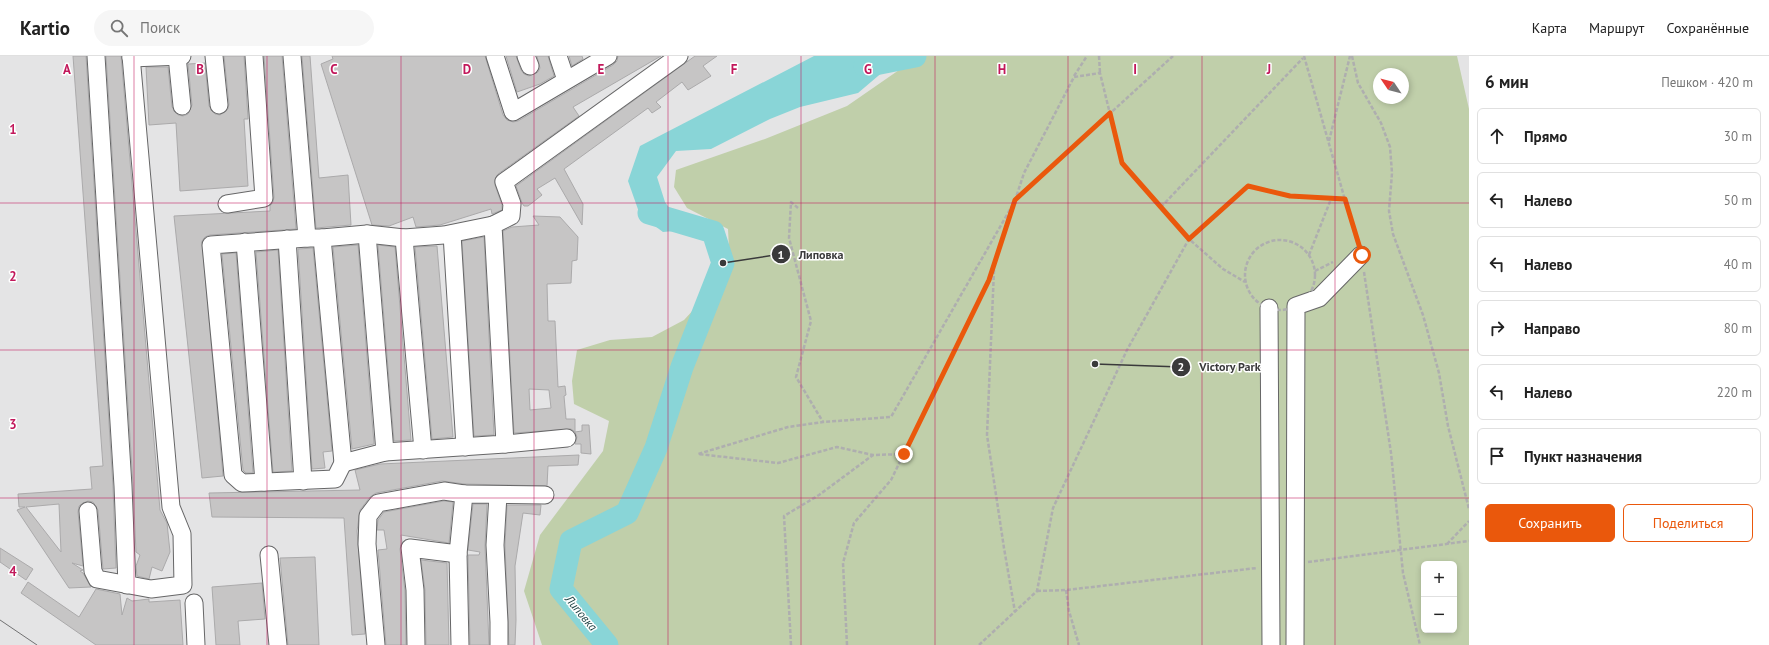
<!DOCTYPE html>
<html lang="ru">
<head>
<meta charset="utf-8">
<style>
	body { margin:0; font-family:"PT Sans",sans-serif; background:#f6f6f6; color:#222 }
	.controls { position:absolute; right:12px; bottom:12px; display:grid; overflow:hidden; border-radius:6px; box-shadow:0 2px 6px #0003 }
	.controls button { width:36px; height:36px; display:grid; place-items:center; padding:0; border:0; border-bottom:1px solid #e0e0e0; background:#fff; color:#222; font:20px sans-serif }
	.compass { position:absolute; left:1373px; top:12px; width:36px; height:36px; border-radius:50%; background:#fff; box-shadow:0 2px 6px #0003; rotate:305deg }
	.stop { position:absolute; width:12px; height:12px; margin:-9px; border:3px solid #ea580c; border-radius:50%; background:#fff }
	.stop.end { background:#ea580c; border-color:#fff; box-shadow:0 1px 4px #0008 }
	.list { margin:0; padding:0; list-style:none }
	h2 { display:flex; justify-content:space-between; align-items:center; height:52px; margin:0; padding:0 16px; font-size:17px }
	h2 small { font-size:13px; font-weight:400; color:#767676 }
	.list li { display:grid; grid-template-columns:26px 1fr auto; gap:12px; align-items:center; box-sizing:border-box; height:56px; margin:0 8px 8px; padding:0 8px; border:1px solid #e0e0e0; border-radius:6px }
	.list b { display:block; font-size:15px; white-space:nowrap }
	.list em { font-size:13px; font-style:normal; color:#767676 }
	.actions { display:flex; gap:8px; padding:12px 16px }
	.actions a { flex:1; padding:9px 0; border:1px solid #ea580c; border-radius:6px; text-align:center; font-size:14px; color:#ea580c }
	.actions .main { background:#ea580c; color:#fff }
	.icon { flex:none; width:22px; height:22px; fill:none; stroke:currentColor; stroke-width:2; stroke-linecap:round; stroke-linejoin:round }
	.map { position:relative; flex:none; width:1469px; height:589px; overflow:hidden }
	header { display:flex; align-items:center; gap:24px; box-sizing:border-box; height:56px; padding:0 20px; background:#fff; border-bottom:1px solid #e0e0e0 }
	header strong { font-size:19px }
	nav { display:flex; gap:22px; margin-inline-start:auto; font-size:14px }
	.search { width:280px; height:36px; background:#f6f6f6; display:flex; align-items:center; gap:10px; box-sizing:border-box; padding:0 14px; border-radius:22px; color:#767676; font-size:15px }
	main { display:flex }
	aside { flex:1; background:#fff }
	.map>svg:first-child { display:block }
</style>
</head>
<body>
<header>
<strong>Kartio</strong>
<div class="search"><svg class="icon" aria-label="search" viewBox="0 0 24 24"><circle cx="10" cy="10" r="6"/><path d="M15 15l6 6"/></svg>Поиск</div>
<nav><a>Карта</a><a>Маршрут</a><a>Сохранённые</a></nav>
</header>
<main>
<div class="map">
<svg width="1469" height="589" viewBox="0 0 1469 589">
	<rect width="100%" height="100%" fill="#e4e4e5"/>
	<path fill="#c0cfaa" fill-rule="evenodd" d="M 911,0 L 1457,0 L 1469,53 L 1469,589 L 542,589 L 524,535 L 540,479 L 603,395 L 609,365 L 574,348 L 572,325 L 577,294 L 610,284 L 652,281 L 684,264 L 730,214 L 728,173 L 687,152 L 674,131 L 676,114 L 765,83 L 847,50 L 899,14 ZM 1379,18 L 1403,18 L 1403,42 L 1379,42 ZM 1424,508 L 1454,508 L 1454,574 L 1424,574 Z"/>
	<path fill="#89d5d7" d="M 814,0 L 900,0 L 891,9 L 858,37 L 800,51 L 770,63 L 711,93 L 676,95 L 657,121 L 665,146 L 685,174 L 663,176 L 640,159 L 628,125 L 640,90 Z"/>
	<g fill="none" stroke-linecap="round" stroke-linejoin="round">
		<g stroke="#89d5d7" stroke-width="23">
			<path d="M 865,10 L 915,0"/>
			<path d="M 607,589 L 561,533 L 571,485 L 627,457 L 656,392 L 682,311 L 723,207 L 713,176 L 649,157"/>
		</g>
	</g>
	<g fill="#c6c5c5" stroke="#abaaab" fill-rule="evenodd">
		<path d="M 73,0 L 86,0 L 113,431 L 116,512 L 103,513 L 98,454 L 93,446 L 88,445 L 83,447 L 79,450 L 78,456 L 83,510 L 72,507 L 83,514 L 80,515 L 83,517 L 91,531 L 69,532 L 17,454 L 25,451 L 19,451 L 18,438 L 92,433 L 90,411 L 103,410 ZM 59,448 L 61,496 L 26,451 Z"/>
		<path d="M 106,0 L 121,0 L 160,454 L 167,467 L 170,496 L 162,515 L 152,511 L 149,523 L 137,520 L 136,510 L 140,499 L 136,496 L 133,429 Z"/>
		<path d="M 224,0 L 244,0 L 248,63 L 244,63 L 248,130 L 180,135 L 176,67 L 149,69 L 146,11 L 168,11 L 172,51 L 178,59 L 183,60 L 188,58 L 192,49 L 188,8 L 205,7 L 209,50 L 215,58 L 220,59 L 228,53 L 229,48 Z"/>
		<path d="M 264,0 L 282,0 L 296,173 L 210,179 L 205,181 L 202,185 L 223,420 L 202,422 L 174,160 L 270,155 L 270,150 L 273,146 L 274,141 Z"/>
		<path d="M 302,0 L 310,0 L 319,122 L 348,119 L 351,169 L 316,172 Z"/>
		<path d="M 332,0 L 485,0 L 503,59 L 507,64 L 513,66 L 518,65 L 613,9 L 617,5 L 618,0 L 661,0 L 573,51 L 579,60 L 498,118 L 495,123 L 495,129 L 502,149 L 502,154 L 492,158 L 491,153 L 440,169 L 416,171 L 413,161 L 389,170 L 372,169 L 321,8 L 333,3 Z"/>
		<path d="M 506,0 L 516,0 L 521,14 L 524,18 L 529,20 L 538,16 L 540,12 L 537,0 L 548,0 L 554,20 L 540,28 L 517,36 Z"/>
		<path d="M 569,0 L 582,0 L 583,3 L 572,10 Z"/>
		<path d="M 695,0 L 717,0 L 703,10 L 711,20 L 688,34 L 682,26 L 656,46 L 661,51 L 652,57 L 648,52 L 564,113 L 583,148 L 582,169 L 555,122 L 537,133 L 542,139 L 528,150 L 524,150 L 522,147 L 516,130 Z"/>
		<path d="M 533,160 L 560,161 L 578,181 L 577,204 L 572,205 L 571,227 L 547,228 L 548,265 L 555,265 L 558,331 L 565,330 L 566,339 L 564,340 L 566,363 L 575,363 L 575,376 L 582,375 L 582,369 L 589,369 L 591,398 L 581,397 L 581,388 L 575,388 L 577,381 L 575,376 L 571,373 L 514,377 L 503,175 L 512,171 L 539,169 ZM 529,333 L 549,334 L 551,352 L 530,354 Z"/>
		<path d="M 484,181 L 494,379 L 474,380 L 462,185 Z"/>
		<path d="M 358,189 L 374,388 L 352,393 L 333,191 Z"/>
		<path d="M 378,189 L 395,191 L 411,384 L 394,385 Z"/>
		<path d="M 437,190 L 453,381 L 432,383 L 415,191 Z"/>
		<path d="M 313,192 L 332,395 L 323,396 L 325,412 L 312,413 L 298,193 Z"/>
		<path d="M 278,194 L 292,415 L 273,416 L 256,196 Z"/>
		<path d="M 236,197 L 253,417 L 246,417 L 243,414 L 222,198 Z"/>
		<path d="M 579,399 L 578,409 L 548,410 L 547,430 L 465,428 L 442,425 L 376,437 L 370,441 L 360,454 L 357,475 L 365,578 L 352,579 L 344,462 L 212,461 L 209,437 L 360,434 L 355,414 L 380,408 Z"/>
		<path d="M 444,445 L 453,446 L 449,487 L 401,479 L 402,486 L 400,493 L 405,535 L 406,589 L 386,589 L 378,494 L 387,493 L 384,474 L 377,474 L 378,464 L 384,456 Z"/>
		<path d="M 473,448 L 487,448 L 485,490 L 489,589 L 470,589 L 468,499 L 479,499 L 480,496 L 468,494 Z"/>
		<path d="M 507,449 L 541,449 L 540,459 L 523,457 L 515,510 L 516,564 L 515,589 L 509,589 L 505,489 Z"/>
		<path d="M 0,492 L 33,513 L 26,524 L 0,506 Z"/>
		<path d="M 315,501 L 319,589 L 288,589 L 280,502 Z"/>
		<path d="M 421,504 L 447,507 L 449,589 L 426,589 L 425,534 Z"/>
		<path d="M 28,526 L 79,561 L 96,533 L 120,538 L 122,559 L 127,542 L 132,545 L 149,543 L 149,546 L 180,544 L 183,589 L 96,589 L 21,537 Z"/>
		<path d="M 262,527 L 265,563 L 238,565 L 240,589 L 216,589 L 212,531 Z"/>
	</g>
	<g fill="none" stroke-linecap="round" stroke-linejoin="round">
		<defs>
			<g id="minor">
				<path d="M 96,0 L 123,430 L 127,529"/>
				<path d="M 177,0 L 182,50"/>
				<path d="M 214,0 L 219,49"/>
				<path d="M 292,0 L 307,182 L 322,182 L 343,407 L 385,396 L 505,388 L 493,169 L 511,160 L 512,148 L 504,126 L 679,0"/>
				<path d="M 495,0 L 513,56 L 608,0"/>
				<path d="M 526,0 L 530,10"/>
				<path d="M 558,0 L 566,24"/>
				<path d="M 131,2 L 182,0"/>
				<path d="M 227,148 L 264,142 L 254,0"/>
				<path d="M 367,178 L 385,396"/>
				<path d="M 452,178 L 465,391"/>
				<path d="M 307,182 L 211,189 L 233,419 L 242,427 L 335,423 L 343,407"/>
				<path d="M 322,182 L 367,178 L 404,182 L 444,179 L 493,169"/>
				<path d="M 404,182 L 423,394"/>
				<path d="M 287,183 L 303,425"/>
				<path d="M 245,186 L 264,426"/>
				<path d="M 1269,252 L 1271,589"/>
				<path d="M 505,388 L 567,382"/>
				<path d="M 498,439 L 495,489 L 499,566 L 499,589"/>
				<path d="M 88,455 L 93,515 L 97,523 L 151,533 L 183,529 L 182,478 L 171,451 L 131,0"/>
				<path d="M 458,498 L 460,589"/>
				<path d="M 269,499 L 278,589"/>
				<path d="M 194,547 L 196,589"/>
				<path d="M 376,589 L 367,488 L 368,460 L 378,447 L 444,435 L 464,438"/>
				<path d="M 416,589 L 415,534 L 410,492 L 458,498 L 464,438 L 545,439"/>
				<path d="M 1295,589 L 1296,250 L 1319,242 L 1361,199"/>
			</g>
		</defs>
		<use href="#minor" stroke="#666667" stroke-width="19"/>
		<g stroke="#aeaeaf" stroke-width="2.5" stroke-dasharray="4 2" stroke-linecap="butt">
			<path d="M 1099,0 L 1100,17"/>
			<path d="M 1304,0 L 1357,186"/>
			<path d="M 1352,0 L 1358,27 L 1381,67 L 1390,91 L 1392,117 L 1389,155 L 1393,178 L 1423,259 L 1439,317 L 1448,370 L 1469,453"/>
			<path d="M 1074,20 L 1087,0"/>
			<path d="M 1329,85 L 1350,0"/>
			<path d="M 1015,144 L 1173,0"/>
			<path d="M 1161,151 L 1303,2"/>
			<path d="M 798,152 L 791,146 L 789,182 L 811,265 L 796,321 L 823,366"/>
			<circle cx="1280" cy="219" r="35"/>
			<path d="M 1309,199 L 1331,143"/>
			<path d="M 994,214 L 987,379 L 1004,492 L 1015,556"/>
			<path d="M 1315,215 L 1333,206"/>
			<path d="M 1364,216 L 1391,397 L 1403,517 L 1420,589"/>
			<path d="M 904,398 L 873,399 L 837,391 L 778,407 L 698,398 L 788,371 L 823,366 L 891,361 L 1012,150"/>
			<path d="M 1447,488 L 1469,465"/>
			<path d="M 1308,506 L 1469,485"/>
			<path d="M 1066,534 L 1069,555 L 1079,589"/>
			<path d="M 1037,535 L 1066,534 L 1257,512"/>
			<path d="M 791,589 L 784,460 L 819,439 L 873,399"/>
			<path d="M 847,589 L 843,507 L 854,467 L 891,424 L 989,224 L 1024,117 L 1074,21 L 1100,17 L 1122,107 L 1189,183 L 1248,130 L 1290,140 L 1345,143"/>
			<path d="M 979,589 L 1037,535 L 1053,452 L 1127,294 L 1189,183 L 1223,213 L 1245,226"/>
		</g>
		<use href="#minor" stroke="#fff" stroke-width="17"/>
		<path stroke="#717172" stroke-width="1" d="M 0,564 L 37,589"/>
	</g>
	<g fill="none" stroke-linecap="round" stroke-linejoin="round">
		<path stroke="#ea580c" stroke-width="5" d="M 904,398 L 989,224 L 1015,144 L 1110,57 L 1122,107 L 1189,183 L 1248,130 L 1290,140 L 1345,143 L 1362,199"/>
	</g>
	<path fill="none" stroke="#c2185b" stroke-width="1" stroke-opacity="0.55" d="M 134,0 L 134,589M 267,0 L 267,589M 401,0 L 401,589M 534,0 L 534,589M 668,0 L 668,589M 801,0 L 801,589M 935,0 L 935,589M 1068,0 L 1068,589M 1202,0 L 1202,589M 1335,0 L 1335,589M 0,147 L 1469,147M 0,294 L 1469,294M 0,442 L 1469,442"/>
	<g text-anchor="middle" stroke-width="3" stroke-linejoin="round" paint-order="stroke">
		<g font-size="12" font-style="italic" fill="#193e3f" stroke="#fff">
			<text transform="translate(581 557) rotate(50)" y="4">Липовка</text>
		</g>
	</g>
	<g font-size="13" text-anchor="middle" font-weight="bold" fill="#c2185b" stroke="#fff" stroke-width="3" stroke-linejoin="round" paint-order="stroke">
		<text x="67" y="18">A</text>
		<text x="200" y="18">B</text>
		<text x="334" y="18">C</text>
		<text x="467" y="18">D</text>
		<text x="601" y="18">E</text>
		<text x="734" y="18">F</text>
		<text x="868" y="18">G</text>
		<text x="1002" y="18">H</text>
		<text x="1135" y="18">I</text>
		<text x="1269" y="18">J</text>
		<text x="13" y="78">1</text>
		<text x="13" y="225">2</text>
		<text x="13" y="373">3</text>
		<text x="13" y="520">4</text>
	</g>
	<path fill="none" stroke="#3a3a3b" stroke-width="1.5" d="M723 207L781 198M1095 308L1181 311"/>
	<g fill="#3a3a3b" stroke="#fff" stroke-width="1.5">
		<circle cx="723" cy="207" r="4"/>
		<circle cx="1095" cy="308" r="4"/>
		<circle cx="781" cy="198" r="10"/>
		<circle cx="1181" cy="311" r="10"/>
	</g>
	<g font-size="12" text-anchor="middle" font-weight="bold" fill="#fff">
		<text x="781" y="203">1</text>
		<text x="1181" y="315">2</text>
	</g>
	<g font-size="12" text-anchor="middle" font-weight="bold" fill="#3a3a3b" stroke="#fff" stroke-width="3" stroke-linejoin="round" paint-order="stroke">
		<text x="821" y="203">Липовка</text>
		<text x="1230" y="315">Victory Park</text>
	</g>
</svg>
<div class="controls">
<button>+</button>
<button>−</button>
</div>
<svg class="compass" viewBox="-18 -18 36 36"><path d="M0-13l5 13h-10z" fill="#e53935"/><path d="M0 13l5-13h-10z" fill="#767676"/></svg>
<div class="stop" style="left:1362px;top:199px"></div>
<div class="stop end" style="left:904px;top:398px"></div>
</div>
<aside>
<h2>6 мин<small>Пешком · 420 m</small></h2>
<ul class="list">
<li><svg class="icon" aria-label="ahead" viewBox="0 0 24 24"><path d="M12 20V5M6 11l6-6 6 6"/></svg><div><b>Прямо</b></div><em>30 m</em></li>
<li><svg class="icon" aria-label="left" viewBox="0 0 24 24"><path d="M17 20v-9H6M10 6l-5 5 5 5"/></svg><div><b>Налево</b></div><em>50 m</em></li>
<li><svg class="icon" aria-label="left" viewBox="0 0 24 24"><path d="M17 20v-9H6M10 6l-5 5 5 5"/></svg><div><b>Налево</b></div><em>40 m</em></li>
<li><svg class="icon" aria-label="right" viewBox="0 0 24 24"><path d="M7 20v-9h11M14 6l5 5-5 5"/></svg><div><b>Направо</b></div><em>80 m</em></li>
<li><svg class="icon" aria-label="left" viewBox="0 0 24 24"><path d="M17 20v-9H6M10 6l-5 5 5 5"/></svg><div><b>Налево</b></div><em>220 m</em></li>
<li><svg class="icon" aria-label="arrive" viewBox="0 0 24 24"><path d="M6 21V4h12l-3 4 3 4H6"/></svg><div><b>Пункт назначения</b></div></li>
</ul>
<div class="actions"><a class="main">Сохранить</a><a>Поделиться</a></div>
</aside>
</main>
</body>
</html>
